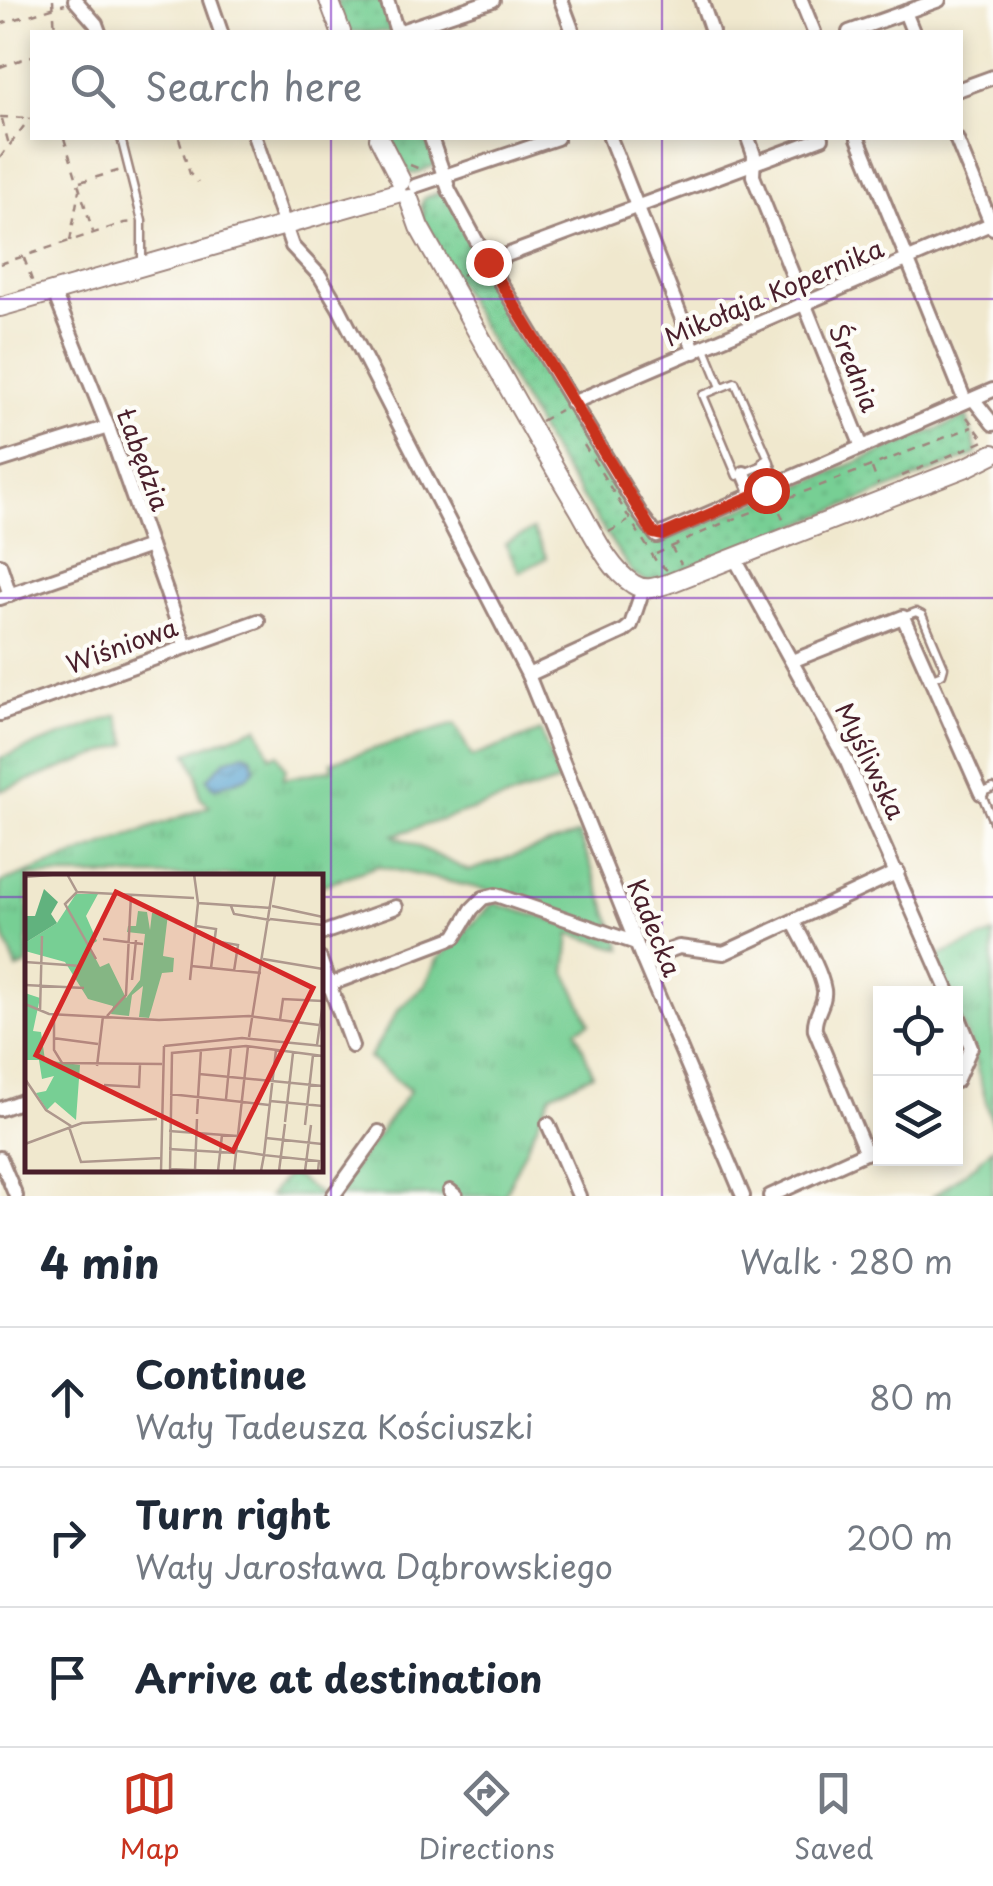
<!DOCTYPE html>
<html lang="en">
<head>
<meta charset="utf-8">
<style>
	body { margin:0; font-family:"Playpen Sans",sans-serif; background:#f2f2f3; color:#1f2937 }
	.controls { position:absolute; right:30px; bottom:30px; display:grid; overflow:hidden; border-radius:0px; box-shadow:0 5px 15px #0003 }
	.controls button { width:90px; height:90px; display:grid; place-items:center; padding:0; border:0; border-bottom:2px solid #e0e1e3; background:#fff; color:#1f2937; font:50px sans-serif }
	.stop { position:absolute; width:30px; height:30px; margin:-22px; border:8px solid #c8321e; border-radius:50%; background:#fff }
	.stop.end { background:#c8321e; border-color:#fff; box-shadow:0 2px 10px #0008 }
	.list { margin:0; padding:0; list-style:none }
	h2 { display:flex; justify-content:space-between; align-items:center; height:130px; margin:0; padding:0 40px; font-size:42px }
	h2 small { font-size:32px; font-weight:400; color:#747a83 }
	.list li { display:grid; grid-template-columns:65px 1fr auto; gap:30px; align-items:center; box-sizing:border-box; height:140px; padding:0 40px; border-top:2px solid #e0e1e3 }
	.list b { display:block; font-size:38px; white-space:nowrap }
	.list p { margin:0; font-size:32px; white-space:nowrap; color:#747a83 }
	.list em { font-size:32px; font-style:normal; color:#747a83 }
	.icon { flex:none; width:55px; height:55px; fill:none; stroke:currentColor; stroke-width:2; stroke-linecap:round; stroke-linejoin:round }
	.map { position:relative; flex:none; width:993px; height:1196px; overflow:hidden }
	.search { position:absolute; background:#fff; box-shadow:0 5px 15px #0003; left:30px; right:30px; top:30px; height:110px; display:flex; align-items:center; gap:25px; box-sizing:border-box; padding:0 35px; border-radius:0px; color:#747a83; font-size:38px }
	.sheet { height:550px; background:#fff }
	nav { display:flex; justify-content:space-around; align-items:center; box-sizing:border-box; height:140px; border-top:2px solid #e0e1e3; background:#fff; font-size:28px; color:#747a83 }
	nav a { display:grid; justify-items:center; gap:5px }
	nav .on { color:#c8321e }
	.map>svg:first-child { display:block }
</style>
</head>
<body>
<div class="map">
<svg width="993" height="1196" viewBox="0 0 993 1196">
	<defs>
		<pattern id="grass-tufts" width="24" height="20" patternUnits="userSpaceOnUse" patternTransform="scale(2.5)"><rect width="24" height="20" fill="#77cf94"/><path d="M3 7l-1-3M5 7V3M7 7l1-3M15 17l-1-3M17 17v-4M19 17l1-3" fill="none" stroke="#68b180"/></pattern>
		<pattern id="park-dots" width="8" height="8" patternUnits="userSpaceOnUse" patternTransform="scale(2.5)"><rect width="8" height="8" fill="#77cf94"/><path d="M2 2h.1M6 6h.1" fill="none" stroke="#68b180" stroke-width="1.8" stroke-linecap="round"/></pattern>
		<pattern id="water-waves" width="16" height="10" patternUnits="userSpaceOnUse" patternTransform="scale(2.5)"><rect width="16" height="10" fill="#5aa4d1"/><path d="M0 5q4-4 8 0t8 0" fill="none" stroke="#4c85aa"/></pattern>
	</defs>
	<rect width="100%" height="100%" fill="#fdfcf7"/>
	<filter id="ink" filterUnits="userSpaceOnUse"><feTurbulence type="fractalNoise" baseFrequency=".01" numOctaves="2"/><feDisplacementMap in="SourceGraphic" scale="20" xChannelSelector="R" yChannelSelector="G"/><feConvolveMatrix kernelMatrix="1 2 1 2 8 2 1 2 1" color-interpolation-filters="sRGB"/></filter>
	<filter id="wash" filterUnits="userSpaceOnUse"><feTurbulence type="fractalNoise" baseFrequency=".0048" numOctaves="4" result="noise"/><feDisplacementMap in="SourceGraphic" scale="40" xChannelSelector="R" yChannelSelector="G"/><feGaussianBlur stdDeviation="2.25" result="paint"/><feColorMatrix in="noise" values="0 0 0 0 0 0 0 0 0 0 0 0 0 0 0 0 0 1.4 0 .05"/><feComposite in="paint" operator="in"/></filter>
	<g filter="url(#wash)">
		<rect width="100%" height="100%" fill="#f0e8ce"/>
		<g fill="url(#grass-tufts)" stroke="#607760" stroke-width="2.5">
			<path d="M 118,715 L 128,744 L 0,791 L 0,758 Z"/>
			<path d="M 455,724 L 472,757 L 541,731 L 559,782 L 394,835 L 469,871 L 579,834 L 613,925 L 606,929 L 496,892 L 377,866 L 320,886 L 320,876 L 28,876 L 27,965 L 17,969 L 0,926 L 0,883 L 210,806 L 200,798 L 197,774 L 187,753 L 258,727 L 270,756 L 278,754 L 286,770 L 283,779 L 333,769 L 331,762 Z"/>
			<path d="M 493,903 L 619,940 L 622,949 L 570,934 L 566,972 L 590,1023 L 576,1030 L 593,1074 L 551,1094 L 504,1196 L 333,1196 L 410,1091 L 369,1058 L 399,1009 L 425,985 L 437,960 Z"/>
			<path d="M 993,934 L 993,1127 L 971,1047 L 956,1010 L 956,994 L 949,993 L 934,958 Z"/>
			<path d="M 993,1147 L 993,1196 L 933,1196 L 976,1164 Z"/>
			<path d="M 289,1172 L 322,1196 L 269,1196 Z"/>
		</g>
		<g fill="url(#park-dots)" stroke="#607760" stroke-width="2.5">
			<path d="M 336,0 L 382,0 L 392,32 L 347,32 Z"/>
			<path d="M 385,138 L 427,138 L 436,165 L 414,174 L 405,171 Z"/>
			<path d="M 445,190 L 485,264 L 652,541 L 658,543 L 967,417 L 977,454 L 669,576 L 647,581 L 633,574 L 553,454 L 420,216 L 424,214 L 421,206 L 424,198 Z"/>
			<path d="M 533,530 L 547,558 L 520,572 L 505,544 Z"/>
		</g>
		<path fill="url(#water-waves)" stroke="#52627e" stroke-width="2.5" d="M 244,753 L 251,756 L 255,768 L 249,776 L 214,788 L 207,779 L 225,760 Z"/>
	</g>
	<g filter="url(#ink)">
		<g fill="none" stroke-linecap="round" stroke-linejoin="round">
			<defs>
				<g id="lane">
					<path d="M 121,138 L 142,221 L 142,264"/>
					<path d="M 705,348 L 721,387"/>
					<path d="M 735,382 L 770,462 L 737,476 L 703,395 Z"/>
					<path d="M 903,617 L 916,612 L 922,615 L 944,667 L 942,674 L 932,678"/>
					<path d="M 993,788 L 981,793 L 993,821"/>
				</g>
				<g id="street">
					<path d="M 75,0 L 96,24 L 99,32"/>
					<path d="M 210,0 L 221,32"/>
					<path d="M 387,0 L 397,32"/>
					<path d="M 561,0 L 573,32"/>
					<path d="M 701,0 L 712,32"/>
					<path d="M 801,0 L 814,32"/>
					<path d="M 905,12 L 913,32"/>
					<path d="M 398,32 L 493,0"/>
					<path d="M 849,32 L 939,0"/>
					<path d="M 960,89 L 993,77"/>
					<path d="M 255,138 L 292,246 L 320,276 L 339,308 L 528,675 L 643,960 L 743,1196"/>
					<path d="M 431,138 L 449,190 L 488,262 L 641,515 L 657,536 L 993,390"/>
					<path d="M 610,138 L 695,352"/>
					<path d="M 748,138 L 754,155 L 753,176 L 862,447"/>
					<path d="M 858,138 L 963,396"/>
					<path d="M 956,138 L 993,228"/>
					<path d="M 415,186 L 557,138"/>
					<path d="M 488,262 L 822,138"/>
					<path d="M 53,290 L 108,427 L 186,647"/>
					<path d="M 974,400 L 993,424"/>
					<path d="M 572,403 L 993,223"/>
					<path d="M 0,461 L 108,427"/>
					<path d="M 766,463 L 776,485"/>
					<path d="M 744,473 L 753,495"/>
					<path d="M 734,557 L 847,762 L 949,994"/>
					<path d="M 0,565 L 10,595"/>
					<path d="M 0,598 L 150,546"/>
					<path d="M 792,661 L 903,617 L 981,793"/>
					<path d="M 528,675 L 624,631 L 631,625 L 643,589"/>
					<path d="M 0,714 L 258,621"/>
					<path d="M 793,921 C 803,941 820,968 824,990 C 826,1004 813,1015 815,1030 L 866,1153"/>
					<path d="M 320,934 L 396,907"/>
					<path d="M 320,959 L 352,1046"/>
					<path d="M 643,960 L 679,947 L 724,953 L 898,872"/>
					<path d="M 320,988 L 455,937 L 472,909 L 483,898 L 496,895 L 636,943"/>
					<path d="M 956,1010 L 971,1047 L 956,1081"/>
					<path d="M 0,1109 L 28,1099"/>
					<path d="M 548,1124 L 579,1196"/>
					<path d="M 0,1158 L 16,1196"/>
					<path d="M 450,1191 L 456,1196"/>
					<path d="M 333,1196 L 379,1132"/>
					<path d="M 770,1196 L 880,1146"/>
				</g>
				<g id="secondary">
					<path d="M 329,0 L 341,32"/>
					<path d="M 379,138 L 401,181"/>
					<path d="M 409,199 L 419,227 C 472,321 523,417 579,509 C 593,533 609,569 633,584 C 645,592 657,587 670,583 L 969,466 L 993,454"/>
					<path d="M 0,307 L 397,193"/>
				</g>
			</defs>
			<use href="#lane" stroke="#9d847c" stroke-width="11"/>
			<use href="#street" stroke="#9d847c" stroke-width="18"/>
			<use href="#secondary" stroke="#9d847c" stroke-width="22"/>
			<g stroke="#9d847c" stroke-width="2.5" stroke-dasharray="8 8" stroke-linecap="butt">
				<path d="M 53,0 L 55,32"/>
				<path d="M 0,24 L 65,4"/>
				<path d="M 0,67 L 32,56"/>
				<path d="M 0,117 L 32,118"/>
				<path d="M 2,119 L 9,145"/>
				<path d="M 64,138 L 93,232"/>
				<path d="M 179,138 L 190,174 L 198,182"/>
				<path d="M 0,158 L 30,118"/>
				<path d="M 410,165 L 425,171"/>
				<path d="M 80,182 L 121,170"/>
				<path d="M 70,241 L 79,190"/>
				<path d="M 24,258 L 33,283"/>
				<path d="M 0,264 L 124,223 L 136,222"/>
				<path d="M 462,275 L 477,267"/>
				<path d="M 967,417 L 984,440"/>
				<path d="M 541,421 L 560,410"/>
				<path d="M 584,445 L 656,561 L 667,570"/>
				<path d="M 872,468 L 878,484"/>
				<path d="M 902,476 L 984,441"/>
				<path d="M 774,497 L 784,522"/>
				<path d="M 609,532 L 628,521"/>
				<path d="M 671,547 L 721,524 L 972,427"/>
				<path d="M 656,554 L 671,547 L 681,564"/>
			</g>
			<use href="#lane" stroke="#fff" stroke-width="6"/>
			<use href="#street" stroke="#fff" stroke-width="12"/>
			<use href="#secondary" stroke="#fff" stroke-width="18"/>
		</g>
	</g>
	<g fill="none" stroke-linecap="round" stroke-linejoin="round" filter="url(#ink)">
		<path stroke="#c8321e" stroke-width="12" d="M 488,262 L 653,533 L 662,535 L 766,490"/>
	</g>
	<path fill="none" stroke="#7b2cbf" stroke-width="2.5" stroke-opacity="0.55" d="M 331,0 L 331,32M 662,0 L 662,32M 331,138 L 331,1196M 662,138 L 662,1196M 0,299 L 993,299M 0,598 L 993,598M 0,897 L 28,897M 320,897 L 993,897"/>
	<g text-anchor="middle" stroke-width="9" stroke-linejoin="round" paint-order="stroke">
		<g font-size="25" fill="#4a1f2b" stroke="#fdfcf7">
			<text transform="translate(774 293) rotate(-23)" y="9">Mikołaja Kopernika</text>
			<text transform="translate(854 368) rotate(68)" y="9">Średnia</text>
			<text transform="translate(143 460) rotate(70)" y="9">Łabędzia</text>
			<text transform="translate(122 646) rotate(-20)" y="9">Wiśniowa</text>
			<text transform="translate(870 761) rotate(64)" y="9">Myśliwska</text>
			<text transform="translate(654 928) rotate(68)" y="9">Kadecka</text>
		</g>
	</g>
	<g transform="translate(25 874)">
		<rect width="298" height="298" fill="#f0e8ce"/>
		<path d="M 51,20 L 73,20 L 61,42 L 72,67 L 64,72 L 75,93 L 84,89 L 101,124 L 115,106 L 120,60 L 102,58 L 103,52 L 111,52 L 113,37 L 122,38 L 125,56 L 127,39 L 143,40 L 138,82 L 149,84 L 148,98 L 137,99 L 124,144 L 114,143 L 118,112 L 107,121 L 104,142 L 86,140 L 88,132 L 63,125 L 40,88 L 0,77 L 0,69 L 32,49 ZM 0,119 L 15,124 L 8,157 L 16,158 L 20,186 L 55,191 L 51,246 L 30,228 L 22,236 L 11,219 L 21,217 L 29,202 L 17,205 L 14,186 L 0,186 Z" fill="#77cf94"/>
		<path d="M 19,15 L 33,28 L 26,40 L 32,49 L 0,69 L 1,42 L 10,42 Z" fill="#61b27e"/>
		<path fill="none" stroke="#ae988d" stroke-width="2.5" d="M 42,0 L 52,18 L 40,30 L 71,85M 169,0 L 173,29 L 246,34M 0,3 L 37,0M 52,18 L 169,24M 206,32 L 209,40 L 245,46M 247,32 L 298,43M 245,45 L 298,51M 171,52 L 191,55 L 186,94M 78,65 L 118,70M 189,67 L 213,71 L 209,97M 238,85 L 298,95M 0,88 L 56,92M 166,92 L 236,99M 107,106 L 111,66M 165,106 L 173,29M 0,111 L 59,114M 0,130 L 24,140 L 134,146 L 224,142 L 294,151M 15,138 L 17,62M 29,140 L 29,176 L 37,189 L 137,190M 82,142 L 101,121 L 106,21M 255,146 L 258,125 L 298,127M 224,163 L 250,0M 28,164 L 73,170M 292,171 L 298,129M 139,172 L 217,164 L 298,172M 72,192 L 78,142M 174,200 L 298,212M 0,205 L 21,236 L 46,252M 79,211 L 114,213 L 115,191M 145,220 L 244,231M 201,225 L 206,173M 245,227 L 298,232M 172,240 L 176,175M 260,248 L 268,179M 280,251 L 288,181M 44,253 L 56,288 L 136,284M 144,257 L 213,262M 241,264 L 297,270M 0,270 L 57,249 L 132,245M 144,275 L 211,279M 212,277 L 239,281 L 251,176M 145,295 L 193,297M 170,296 L 172,245M 136,297 L 139,172M 145,297 L 147,179 L 221,172 L 298,182M 193,297 L 197,261M 209,297 L 223,172M 236,297 L 239,281 L 294,287 L 293,297M 254,297 L 260,250M 280,297 L 286,251"/>
		<path fill="#d62828" fill-opacity="0.15" stroke="#d62828" stroke-width="5" d="M 91,18 L 288,114 L 208,277 L 11,181 Z"/>
		<rect width="298" height="298" fill="none" stroke="#4a1f2b" stroke-width="5"/>
	</g>
</svg>
<div class="controls">
<button><svg class="icon" aria-label="locate" viewBox="0 0 24 24"><circle cx="12" cy="12" r="6"/><path d="M12 2v4M12 18v4M2 12h4M18 12h4"/></svg></button>
<button><svg class="icon" aria-label="layers" viewBox="0 0 24 24"><path d="M12 4l9 5-9 5-9-5zM3 14l9 5 9-5"/></svg></button>
</div>
<div class="stop" style="left:766px;top:490px"></div>
<div class="stop end" style="left:488px;top:262px"></div>
<div class="search"><svg class="icon" aria-label="search" viewBox="0 0 24 24"><circle cx="10" cy="10" r="6"/><path d="M15 15l6 6"/></svg>Search here</div>
</div>
<section class="sheet">
<h2>4 min<small>Walk · 280 m</small></h2>
<ul class="list">
<li><svg class="icon" aria-label="ahead" viewBox="0 0 24 24"><path d="M12 20V5M6 11l6-6 6 6"/></svg><div><b>Continue</b><p>Wały Tadeusza Kościuszki</p></div><em>80 m</em></li>
<li><svg class="icon" aria-label="right" viewBox="0 0 24 24"><path d="M7 20v-9h11M14 6l5 5-5 5"/></svg><div><b>Turn right</b><p>Wały Jarosława Dąbrowskiego</p></div><em>200 m</em></li>
<li><svg class="icon" aria-label="arrive" viewBox="0 0 24 24"><path d="M6 21V4h12l-3 4 3 4H6"/></svg><div><b>Arrive at destination</b></div></li>
</ul>
</section>
<nav>
<a class="on"><svg class="icon" aria-label="map" viewBox="0 0 24 24"><path d="M3 6l6-2 6 2 6-2v14l-6 2-6-2-6 2zM9 4v14M15 6v14"/></svg>Map</a>
<a><svg class="icon" aria-label="directions" viewBox="0 0 24 24"><path d="M12 3l9 9-9 9-9-9zM9 14v-3h6M13 9l2 2-2 2"/></svg>Directions</a>
<a><svg class="icon" aria-label="saved" viewBox="0 0 24 24"><path d="M7 4h10v16l-5-4-5 4z"/></svg>Saved</a>
</nav>
</body>
</html>
